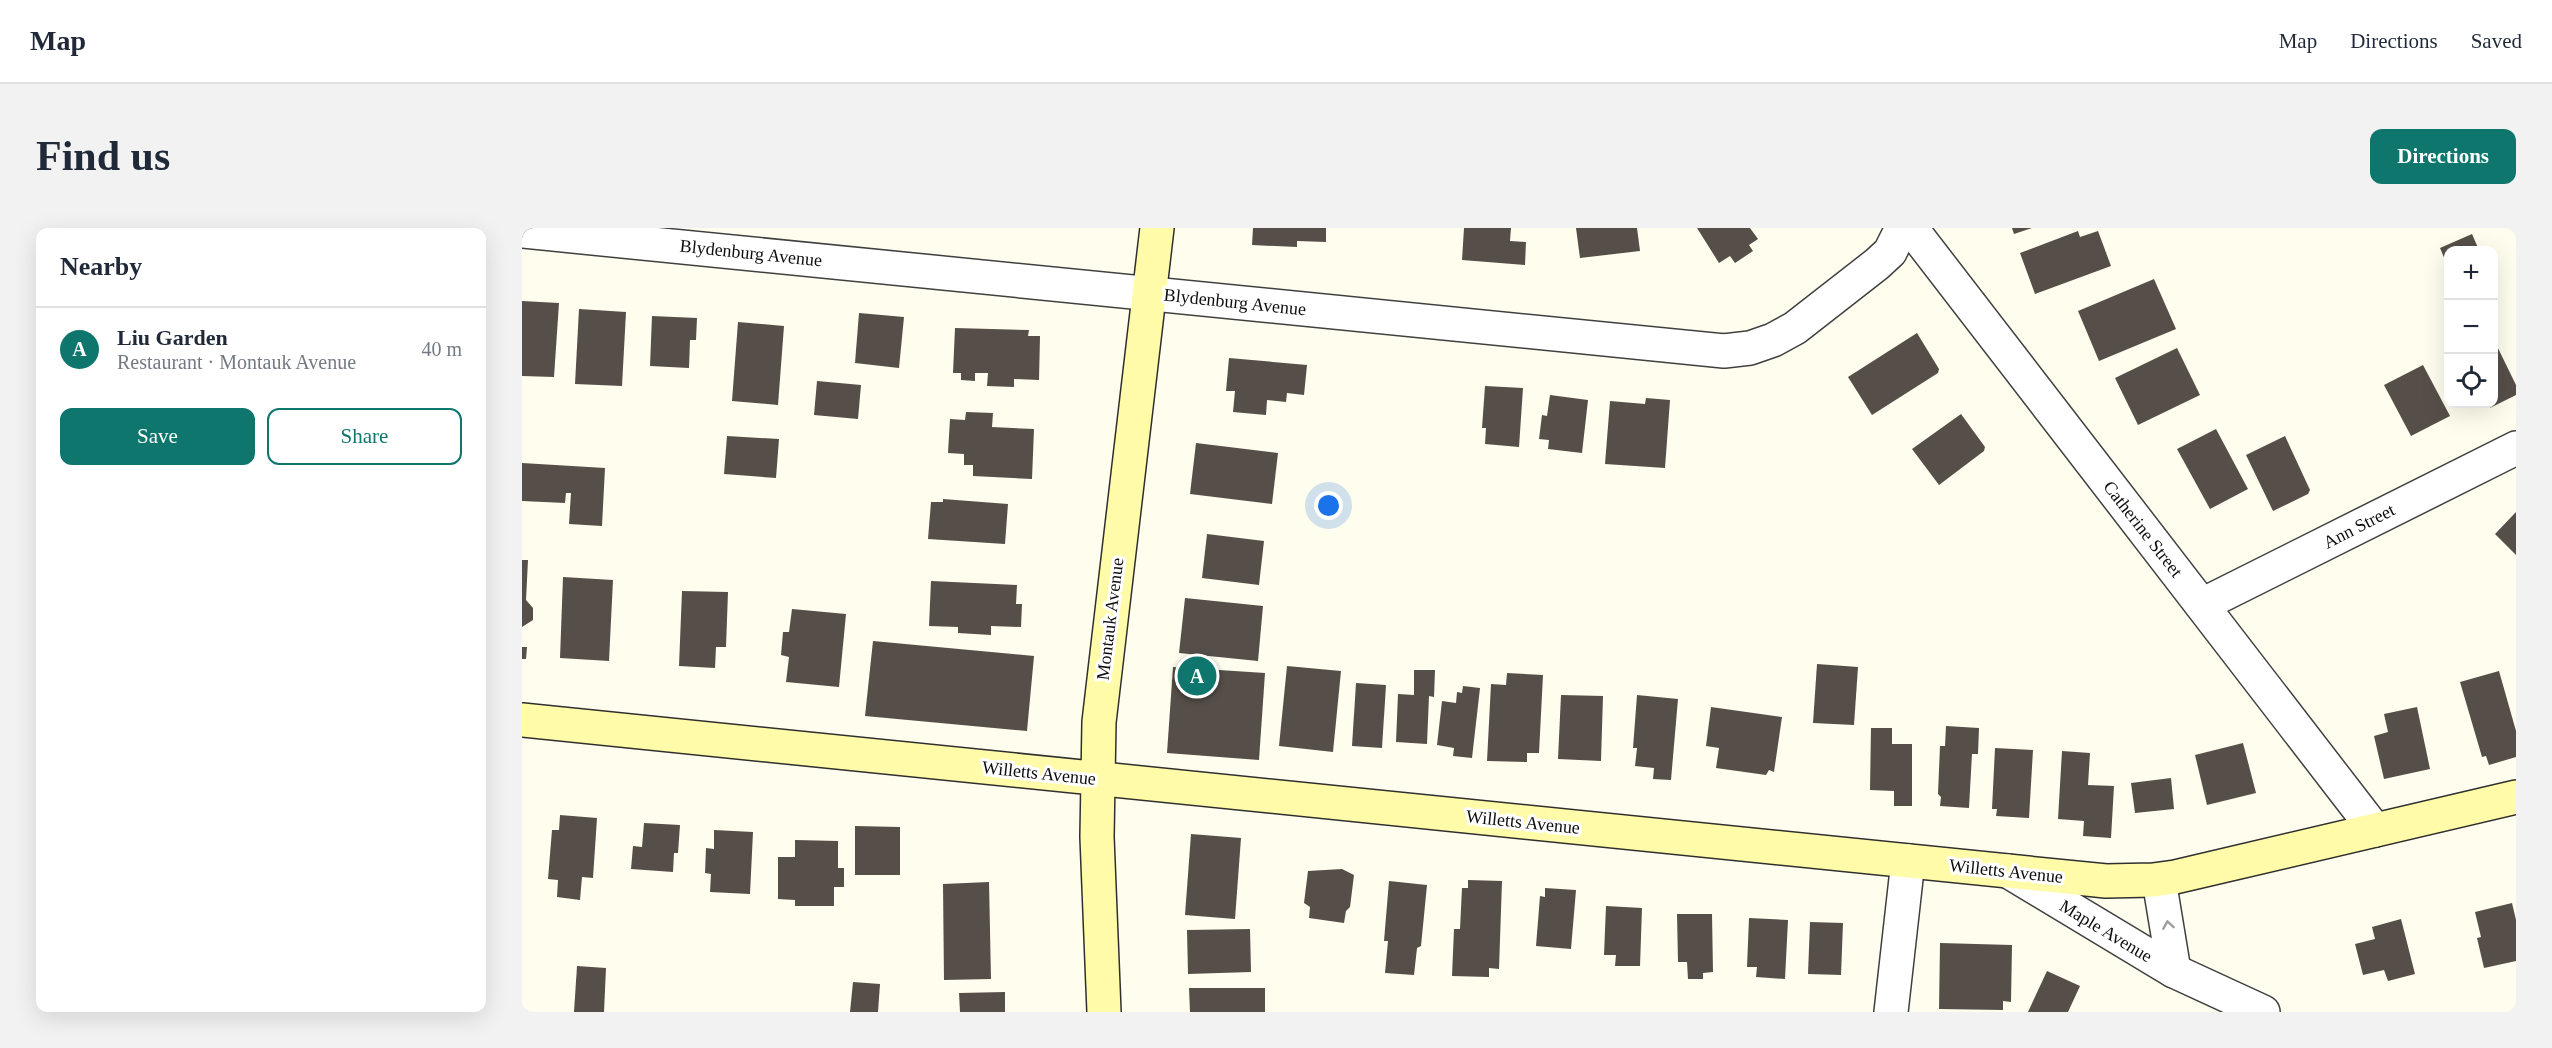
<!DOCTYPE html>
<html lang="en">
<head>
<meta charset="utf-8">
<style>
	body { margin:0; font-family:"Times New Roman",serif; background:#f2f2f3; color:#1f2937 }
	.controls { position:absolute; right:18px; top:18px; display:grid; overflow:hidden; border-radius:12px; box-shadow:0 6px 24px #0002 }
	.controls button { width:54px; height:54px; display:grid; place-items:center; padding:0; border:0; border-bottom:2px solid #e0e1e3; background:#fff; color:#1f2937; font:30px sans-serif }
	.you { position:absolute; left:807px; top:278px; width:21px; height:21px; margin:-15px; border:4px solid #fff; border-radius:50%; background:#1a73e8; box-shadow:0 0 0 9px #1a73e833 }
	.badge { display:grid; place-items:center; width:39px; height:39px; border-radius:50%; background:#0f766e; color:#fff; font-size:20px; font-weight:700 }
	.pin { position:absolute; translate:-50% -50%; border:3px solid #fff; box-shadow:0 2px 6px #0006 }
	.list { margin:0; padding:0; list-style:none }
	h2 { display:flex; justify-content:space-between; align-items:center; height:78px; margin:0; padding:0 24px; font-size:26px }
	h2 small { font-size:20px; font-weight:400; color:#747a83 }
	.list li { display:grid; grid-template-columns:39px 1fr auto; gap:18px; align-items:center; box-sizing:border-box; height:84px; padding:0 24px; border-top:2px solid #e0e1e3 }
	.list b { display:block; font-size:22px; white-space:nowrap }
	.list p { margin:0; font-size:20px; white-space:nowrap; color:#747a83 }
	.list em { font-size:20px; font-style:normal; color:#747a83 }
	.actions { display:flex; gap:12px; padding:18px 24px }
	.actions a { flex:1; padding:14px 0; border:2px solid #0f766e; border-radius:12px; text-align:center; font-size:21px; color:#0f766e }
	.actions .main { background:#0f766e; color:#fff }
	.icon { flex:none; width:33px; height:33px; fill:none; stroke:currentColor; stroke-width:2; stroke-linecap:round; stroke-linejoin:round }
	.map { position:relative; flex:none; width:1994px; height:784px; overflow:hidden; border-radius:12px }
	header { display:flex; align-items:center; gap:36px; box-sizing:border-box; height:84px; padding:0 30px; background:#fff; border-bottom:2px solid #e0e1e3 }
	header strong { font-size:28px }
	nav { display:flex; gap:33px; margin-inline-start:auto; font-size:21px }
	.intro { display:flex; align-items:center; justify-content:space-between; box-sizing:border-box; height:144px; padding:0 36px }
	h1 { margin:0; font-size:42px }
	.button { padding:15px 27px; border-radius:12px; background:#0f766e; color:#fff; font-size:21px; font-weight:700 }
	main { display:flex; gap:36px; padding:0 36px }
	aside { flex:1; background:#fff; border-radius:12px; box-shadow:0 6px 24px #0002 }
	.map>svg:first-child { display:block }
</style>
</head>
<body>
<header>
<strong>Map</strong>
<nav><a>Map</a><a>Directions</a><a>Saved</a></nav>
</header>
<div class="intro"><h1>Find us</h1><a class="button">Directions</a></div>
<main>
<aside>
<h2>Nearby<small></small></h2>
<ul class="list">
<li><span class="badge">A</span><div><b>Liu Garden</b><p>Restaurant · Montauk Avenue</p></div><em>40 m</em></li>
</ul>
<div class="actions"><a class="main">Save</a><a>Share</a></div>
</aside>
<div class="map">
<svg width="1994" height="784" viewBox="0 0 1994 784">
	<rect width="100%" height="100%" fill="#fffded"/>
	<g fill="#564f49">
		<path d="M 731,0 L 804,0 L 804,14 L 775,13 L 775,19 L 730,17 Z"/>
		<path d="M 942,0 L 989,0 L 988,13 L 1004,14 L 1003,37 L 940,32 Z"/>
		<path d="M 1054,0 L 1115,0 L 1118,23 L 1058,30 Z"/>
		<path d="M 1175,0 L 1228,0 L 1236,11 L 1227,17 L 1231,23 L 1213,35 L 1208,28 L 1197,35 Z"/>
		<path d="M 1490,0 L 1510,0 L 1492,6 Z"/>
		<path d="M 1556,3 L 1558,9 L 1576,3 L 1589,38 L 1513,66 L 1498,25 Z"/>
		<path d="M 1950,6 L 1957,22 L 1926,22 L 1926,39 L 1918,20 Z"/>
		<path d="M 1632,51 L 1654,101 L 1577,133 L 1556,83 Z"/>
		<path d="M 0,73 L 37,75 L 32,149 L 0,148 Z"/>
		<path d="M 57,81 L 104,84 L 100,158 L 53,156 Z"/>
		<path d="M 337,85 L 382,89 L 377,140 L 333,135 Z"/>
		<path d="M 130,88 L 175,90 L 174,112 L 168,112 L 167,140 L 128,138 Z"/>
		<path d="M 216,94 L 262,98 L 256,177 L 210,173 Z"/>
		<path d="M 433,100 L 507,102 L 506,108 L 518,108 L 517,152 L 492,151 L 492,159 L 465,158 L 466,145 L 453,145 L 453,153 L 439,152 L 439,145 L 431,145 Z"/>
		<path d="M 1395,105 L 1417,141 L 1416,145 L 1350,187 L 1326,149 Z"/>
		<path d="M 1972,112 L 1994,157 L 1994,167 L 1968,180 L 1965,176 L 1972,176 Z"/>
		<path d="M 1655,120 L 1678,167 L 1616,197 L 1593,150 Z"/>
		<path d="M 707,130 L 785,137 L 782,167 L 765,165 L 764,174 L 745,172 L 744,187 L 711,184 L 713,163 L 704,163 Z"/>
		<path d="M 1901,137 L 1928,188 L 1889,208 L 1862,157 Z"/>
		<path d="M 295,153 L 339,157 L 336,191 L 292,187 Z"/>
		<path d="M 963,158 L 1001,160 L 997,219 L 963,216 L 964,200 L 960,200 Z"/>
		<path d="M 1028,167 L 1066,172 L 1060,225 L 1026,221 L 1027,212 L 1017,211 L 1020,187 L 1025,188 Z"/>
		<path d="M 1124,170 L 1148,172 L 1143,240 L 1083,236 L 1088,173 L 1123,176 Z"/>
		<path d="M 444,184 L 471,185 L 470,199 L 512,201 L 510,251 L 451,248 L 451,237 L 442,237 L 442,226 L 426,225 L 428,191 L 443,192 Z"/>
		<path d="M 1439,186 L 1463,219 L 1462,223 L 1417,257 L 1390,221 Z"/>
		<path d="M 1694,201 L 1726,261 L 1688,281 L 1655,221 Z"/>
		<path d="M 205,208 L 257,211 L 254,250 L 202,246 Z"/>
		<path d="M 1763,208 L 1788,262 L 1786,266 L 1751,283 L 1724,227 Z"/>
		<path d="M 674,215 L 756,225 L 750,276 L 668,266 Z"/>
		<path d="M 0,235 L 83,240 L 80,298 L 47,296 L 49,265 L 44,265 L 43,275 L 0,273 Z"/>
		<path d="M 421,271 L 486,276 L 483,316 L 406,311 L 409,274 L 421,274 Z"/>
		<path d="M 1994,284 L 1994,327 L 1973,306 Z"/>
		<path d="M 685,306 L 742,313 L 737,357 L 680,350 Z"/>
		<path d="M 0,332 L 6,332 L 4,372 L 11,380 L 11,392 L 0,399 Z"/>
		<path d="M 41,349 L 91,352 L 87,433 L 38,430 Z"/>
		<path d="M 409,353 L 495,357 L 494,376 L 500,376 L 499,399 L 469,398 L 469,407 L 436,405 L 436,399 L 407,398 Z"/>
		<path d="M 160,363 L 206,364 L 204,419 L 194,419 L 193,440 L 157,438 Z"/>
		<path d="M 663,370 L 741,378 L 736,433 L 657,425 Z"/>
		<path d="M 270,381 L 324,386 L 317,459 L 264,454 L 267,429 L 259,427 L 261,404 L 267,404 Z"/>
		<path d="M 351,413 L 512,428 L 505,503 L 343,488 Z"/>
		<path d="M 0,419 L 5,419 L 4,431 L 0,431 Z"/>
		<path d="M 1295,436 L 1336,439 L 1332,497 L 1291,495 Z"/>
		<path d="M 765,438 L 819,443 L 811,524 L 757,518 Z"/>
		<path d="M 651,439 L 743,445 L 737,532 L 645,525 Z"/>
		<path d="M 892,442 L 913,442 L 912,469 L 907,468 L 905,516 L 874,514 L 876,466 L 892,467 Z"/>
		<path d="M 1977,443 L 1994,503 L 1994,529 L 1967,537 L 1964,528 L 1960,529 L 1938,454 Z"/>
		<path d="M 985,445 L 1021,447 L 1017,525 L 1005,525 L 1005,534 L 965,533 L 969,456 L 984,457 Z"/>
		<path d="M 834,455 L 864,457 L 860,520 L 830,518 Z"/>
		<path d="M 941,458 L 958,460 L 950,530 L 931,528 L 932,520 L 915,517 L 920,473 L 934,475 L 935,464 L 940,465 Z"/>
		<path d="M 1039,467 L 1081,468 L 1079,533 L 1036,531 Z"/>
		<path d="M 1115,467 L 1156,471 L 1149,552 L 1131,551 L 1132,540 L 1113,538 L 1115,520 L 1111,520 Z"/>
		<path d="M 1189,479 L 1260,489 L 1252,544 L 1247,542 L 1244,547 L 1194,540 L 1197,520 L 1184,518 Z"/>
		<path d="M 1895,479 L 1908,541 L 1862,551 L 1852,508 L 1866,504 L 1862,486 Z"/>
		<path d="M 1424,498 L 1457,500 L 1456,526 L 1450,526 L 1447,580 L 1418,578 L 1419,569 L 1416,566 L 1418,518 L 1423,518 Z"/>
		<path d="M 1349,500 L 1370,500 L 1370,516 L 1390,516 L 1390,578 L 1372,578 L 1372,563 L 1348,562 Z"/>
		<path d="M 1721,515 L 1734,565 L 1685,577 L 1673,527 Z"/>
		<path d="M 1473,520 L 1511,522 L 1507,590 L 1474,588 L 1475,581 L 1470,581 Z"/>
		<path d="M 1540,523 L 1568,525 L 1566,557 L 1592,558 L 1589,610 L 1561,608 L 1562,593 L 1536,591 Z"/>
		<path d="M 1649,550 L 1652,581 L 1613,585 L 1609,555 Z"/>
		<path d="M 38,587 L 75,590 L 71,650 L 60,649 L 58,672 L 35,669 L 36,652 L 26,651 L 30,602 L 37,602 Z"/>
		<path d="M 122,595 L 158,597 L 156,625 L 152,625 L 151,644 L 109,641 L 111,618 L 120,619 Z"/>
		<path d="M 333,598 L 378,599 L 378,647 L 333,647 Z"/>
		<path d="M 192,602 L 231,604 L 228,666 L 188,664 L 189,646 L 183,645 L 184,620 L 192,621 Z"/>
		<path d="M 669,606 L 719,610 L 713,691 L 663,687 Z"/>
		<path d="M 273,612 L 316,613 L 316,640 L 322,640 L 322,659 L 312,659 L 312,678 L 273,678 L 273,672 L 256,671 L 256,629 L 273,629 Z"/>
		<path d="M 820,641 L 832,647 L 828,679 L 824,683 L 822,695 L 787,690 L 788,679 L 782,675 L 786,643 Z"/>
		<path d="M 946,652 L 980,653 L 977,741 L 967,740 L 967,749 L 930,748 L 932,701 L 938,701 L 940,660 L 946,660 Z"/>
		<path d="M 867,653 L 905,657 L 899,718 L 895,720 L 892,747 L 863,745 L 866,713 L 862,713 Z"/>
		<path d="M 467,654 L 469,751 L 422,752 L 421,656 Z"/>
		<path d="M 1023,660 L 1054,662 L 1049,721 L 1014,718 L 1018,668 L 1023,669 Z"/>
		<path d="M 1990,675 L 1994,692 L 1994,733 L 1962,740 L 1955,710 L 1959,709 L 1953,684 Z"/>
		<path d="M 1084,678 L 1120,680 L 1118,738 L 1093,738 L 1094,727 L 1082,727 Z"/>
		<path d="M 1155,686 L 1190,686 L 1191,744 L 1181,745 L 1181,751 L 1166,751 L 1165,734 L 1156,734 Z"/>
		<path d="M 1227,690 L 1266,692 L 1263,751 L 1234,749 L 1235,739 L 1225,739 Z"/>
		<path d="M 1879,691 L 1893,746 L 1866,753 L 1862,742 L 1841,747 L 1833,716 L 1853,711 L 1850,699 Z"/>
		<path d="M 1288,694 L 1321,695 L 1319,747 L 1286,746 Z"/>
		<path d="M 728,701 L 729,744 L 666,746 L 665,702 Z"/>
		<path d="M 1418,715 L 1490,717 L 1489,774 L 1481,773 L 1481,782 L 1417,781 Z"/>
		<path d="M 55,738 L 84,740 L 82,784 L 52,784 Z"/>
		<path d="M 1525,743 L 1558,758 L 1546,784 L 1506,784 Z"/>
		<path d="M 331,754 L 358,756 L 356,784 L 328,784 Z"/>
		<path d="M 667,760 L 743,760 L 743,784 L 668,784 Z"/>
		<path d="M 483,764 L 483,784 L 438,784 L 437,765 Z"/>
	</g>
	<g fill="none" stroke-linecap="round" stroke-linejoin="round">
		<defs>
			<g id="street">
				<path d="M 1389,0 L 1853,602"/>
				<path d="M 0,3 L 1202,123 L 1228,120 L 1251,112 L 1273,100 L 1355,36 L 1368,24 L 1380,0"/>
				<path d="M 1680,377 L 1994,220"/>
				<path d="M 1486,643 L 1652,743 L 1741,784"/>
				<path d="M 1637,652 L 1652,743"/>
				<path d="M 1369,784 L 1386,633"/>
			</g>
			<g id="secondary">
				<path d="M 0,492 L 1584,653 L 1631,652 L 1653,649 L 1994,569"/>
				<path d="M 582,784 L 575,609 L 577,494 L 635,0"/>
			</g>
		</defs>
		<use href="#street" stroke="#404040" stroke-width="36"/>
		<use href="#secondary" stroke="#2f2f2f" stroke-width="36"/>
		<use href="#street" stroke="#fff" stroke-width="33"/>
		<use href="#secondary" stroke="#fffba8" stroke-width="33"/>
	</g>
	<defs><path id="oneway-chevron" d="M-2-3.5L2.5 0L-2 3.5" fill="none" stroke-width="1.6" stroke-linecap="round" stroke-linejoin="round" transform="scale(1.5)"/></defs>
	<use stroke="#9e9e9e" href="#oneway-chevron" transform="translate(1646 697) rotate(-99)"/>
	<g text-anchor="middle" stroke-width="6" stroke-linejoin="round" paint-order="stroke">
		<g font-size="18" fill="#0d0d0d" stroke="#fff">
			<text transform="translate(229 25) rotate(6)" y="6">Blydenburg Avenue</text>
			<text transform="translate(713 74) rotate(6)" y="6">Blydenburg Avenue</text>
			<text transform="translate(1837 298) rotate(-27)" y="6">Ann Street</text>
			<text transform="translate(1621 301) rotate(52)" y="6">Catherine Street</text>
			<text transform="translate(588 391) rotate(-83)" y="6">Montauk Avenue</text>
			<text transform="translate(517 545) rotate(6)" y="6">Willetts Avenue</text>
			<text transform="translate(1001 594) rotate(6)" y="6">Willetts Avenue</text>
			<text transform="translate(1484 643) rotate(6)" y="6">Willetts Avenue</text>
			<text transform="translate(1584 703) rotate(31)" y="6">Maple Avenue</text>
		</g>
	</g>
</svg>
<div class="controls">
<button>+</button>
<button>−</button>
<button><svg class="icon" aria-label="locate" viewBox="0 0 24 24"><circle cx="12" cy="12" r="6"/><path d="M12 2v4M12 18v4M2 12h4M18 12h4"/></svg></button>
</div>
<div class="you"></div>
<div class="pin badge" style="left:675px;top:448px">A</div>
</div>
</main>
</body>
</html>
